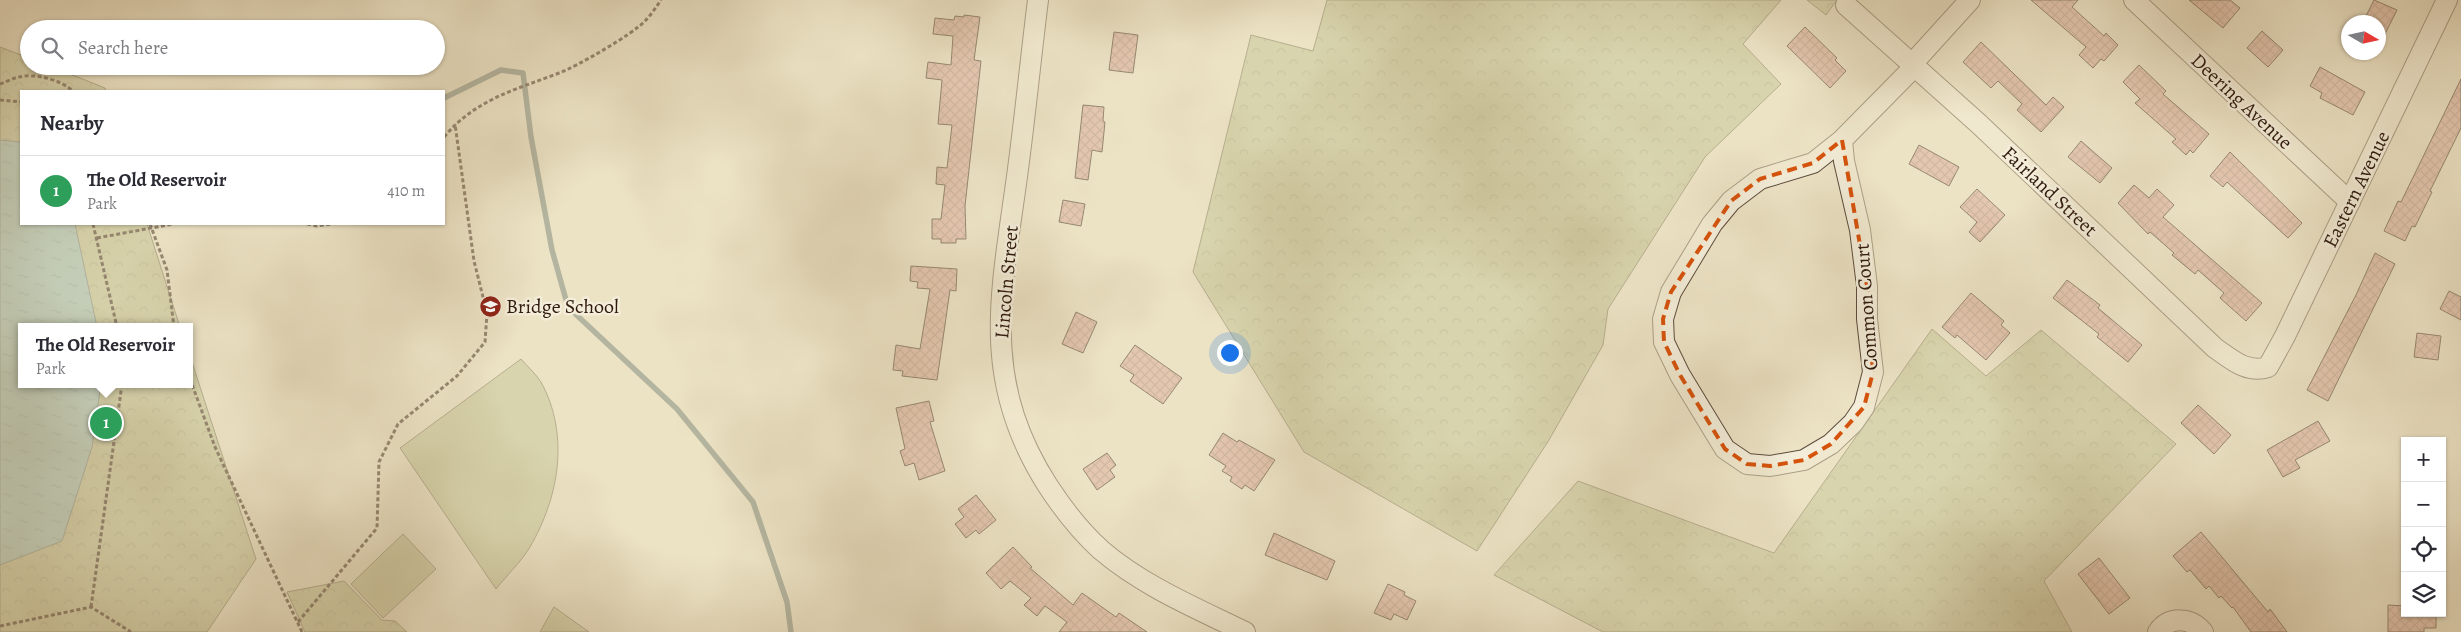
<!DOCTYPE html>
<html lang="en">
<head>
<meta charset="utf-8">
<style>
	body { margin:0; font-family:Alegreya,serif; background:#f7f7f7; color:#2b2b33 }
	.controls { position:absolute; right:15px; bottom:15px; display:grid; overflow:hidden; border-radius:0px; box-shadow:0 1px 4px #0004 }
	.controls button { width:45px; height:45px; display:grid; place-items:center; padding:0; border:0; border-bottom:1px solid #e1e1e2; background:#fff; color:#2b2b33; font:25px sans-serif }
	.compass { position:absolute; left:2341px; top:15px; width:45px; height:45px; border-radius:50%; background:#fff; box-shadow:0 1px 4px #0004; rotate:99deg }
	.you { position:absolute; left:1229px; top:352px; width:18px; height:18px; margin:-12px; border:4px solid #fff; border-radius:50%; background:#1a73e8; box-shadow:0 0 0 8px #1a73e833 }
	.badge { display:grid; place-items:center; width:32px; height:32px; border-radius:50%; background:#111827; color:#fff; font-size:16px; font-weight:700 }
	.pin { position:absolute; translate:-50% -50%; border:2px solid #fff; box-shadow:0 1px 5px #0006 }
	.popup { position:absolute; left:18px; top:323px; width:175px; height:65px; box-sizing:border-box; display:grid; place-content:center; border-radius:0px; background:#fff; filter:drop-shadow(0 1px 4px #0005); font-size:16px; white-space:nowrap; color:#7c7c81 }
	.popup b { font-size:19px; color:#2b2b33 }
	.popup::after { content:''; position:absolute; left:50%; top:100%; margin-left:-10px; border:10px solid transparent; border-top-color:#fff }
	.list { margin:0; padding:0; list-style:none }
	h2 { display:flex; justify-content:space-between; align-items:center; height:65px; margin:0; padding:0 20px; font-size:21px }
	h2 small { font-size:16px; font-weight:400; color:#7c7c81 }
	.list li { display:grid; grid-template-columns:32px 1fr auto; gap:15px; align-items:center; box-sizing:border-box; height:70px; padding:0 20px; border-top:1px solid #e1e1e2 }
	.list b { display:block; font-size:19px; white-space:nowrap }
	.list p { margin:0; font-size:16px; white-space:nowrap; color:#7c7c81 }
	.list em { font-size:16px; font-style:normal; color:#7c7c81 }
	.icon { flex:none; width:28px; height:28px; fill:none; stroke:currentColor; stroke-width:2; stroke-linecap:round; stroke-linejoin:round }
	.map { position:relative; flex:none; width:2461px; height:632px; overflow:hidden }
	.search { position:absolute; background:#fff; box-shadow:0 1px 4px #0004; left:20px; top:20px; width:425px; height:55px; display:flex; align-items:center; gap:12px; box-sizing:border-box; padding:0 18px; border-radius:28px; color:#7c7c81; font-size:19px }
	.panel { position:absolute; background:#fff; box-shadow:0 1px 4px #0004; left:20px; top:90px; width:425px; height:135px; border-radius:0px }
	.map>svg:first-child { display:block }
</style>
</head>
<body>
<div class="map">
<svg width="2461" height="632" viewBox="0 0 2461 632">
	<defs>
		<pattern id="forest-crowns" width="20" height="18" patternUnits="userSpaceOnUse" patternTransform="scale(1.25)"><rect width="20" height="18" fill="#bec190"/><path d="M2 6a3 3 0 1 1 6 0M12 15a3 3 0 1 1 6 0" fill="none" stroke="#a4a57b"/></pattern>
		<pattern id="water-ripples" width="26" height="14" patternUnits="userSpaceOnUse" patternTransform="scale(1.25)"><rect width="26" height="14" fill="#99beb6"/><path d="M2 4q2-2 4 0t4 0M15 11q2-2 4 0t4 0" fill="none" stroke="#84a39b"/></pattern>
		<pattern id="building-cross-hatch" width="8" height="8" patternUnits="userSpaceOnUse" patternTransform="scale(1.25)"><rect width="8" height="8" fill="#daa496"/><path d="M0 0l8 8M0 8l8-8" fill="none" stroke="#b18579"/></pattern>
	</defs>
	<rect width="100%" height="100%" fill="#ece3c5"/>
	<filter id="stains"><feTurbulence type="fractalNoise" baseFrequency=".004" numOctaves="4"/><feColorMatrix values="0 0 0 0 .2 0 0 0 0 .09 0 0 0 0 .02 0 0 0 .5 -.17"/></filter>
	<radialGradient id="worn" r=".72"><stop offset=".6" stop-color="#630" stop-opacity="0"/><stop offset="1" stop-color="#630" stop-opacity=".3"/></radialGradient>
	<g fill="url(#forest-crowns)" stroke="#766e4f">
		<path d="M 1327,0 L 1781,0 L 1743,44 L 1781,84 L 1705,157 L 1608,309 L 1603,345 L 1549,440 L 1477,551 L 1304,452 L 1193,272 L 1251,35 L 1313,51 Z"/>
		<path d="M 1807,0 L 1837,0 L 1826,15 Z"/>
		<path d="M 0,47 L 29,58 L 29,66 L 50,66 L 105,88 L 106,91 L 21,91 L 21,224 L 147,224 L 180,327 L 22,327 L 22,384 L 190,384 L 190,356 L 256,559 L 207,632 L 0,632 Z"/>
		<path d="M 1932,329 L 1986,376 L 2041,330 L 2176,444 L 2044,581 L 2072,632 L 1603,632 L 1494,575 L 1578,481 L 1774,553 Z"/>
		<path d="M 344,581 L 382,620 L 395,621 L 407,632 L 305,632 L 287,592 Z"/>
	</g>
	<g fill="#bec190" stroke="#766e4f">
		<path d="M 521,359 C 527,366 536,374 541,382 C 570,435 559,497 530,547 C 521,562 507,575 496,589 L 400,448 Z"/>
		<path d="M 403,534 L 436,569 L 383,618 L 351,584 Z"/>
		<path d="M 554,607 L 589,632 L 540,632 Z"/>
	</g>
	<path fill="url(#water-ripples)" stroke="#6f7c73" d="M 0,140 L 21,142 L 21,224 L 75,224 L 97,327 L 22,327 L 22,384 L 101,384 L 92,447 L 62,541 L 0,565 Z"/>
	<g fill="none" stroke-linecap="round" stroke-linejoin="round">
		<path stroke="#6f7c73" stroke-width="5.5" d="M 444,98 L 501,70 L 523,73 L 531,137 L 552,250 L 568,307 L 677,409 L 753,502 L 787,602 L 791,632"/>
	</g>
	<g fill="url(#building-cross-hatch)" stroke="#2f1a0e">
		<path d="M 2031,0 L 2078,0 L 2072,7 L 2104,36 L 2106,33 L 2118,45 L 2104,61 L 2101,59 L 2093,68 L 2079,55 L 2086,47 Z"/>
		<path d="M 2189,0 L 2230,0 L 2240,8 L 2223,28 Z"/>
		<path d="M 2374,0 L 2397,10 L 2378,48 L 2378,22 L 2363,22 Z"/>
		<path d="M 964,15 L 980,17 L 974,60 L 981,61 L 965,206 L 966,239 L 956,239 L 956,243 L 941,243 L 941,239 L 932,239 L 932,219 L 941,219 L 945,185 L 936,184 L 937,167 L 947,168 L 952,125 L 938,124 L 942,80 L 926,78 L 928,62 L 951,65 L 953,36 L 933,34 L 935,18 L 954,20 L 955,16 L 964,17 Z"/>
		<path d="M 1805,27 L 1837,58 L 1835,60 L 1846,71 L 1830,88 L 1787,46 Z"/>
		<path d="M 2262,31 L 2283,50 L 2268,67 L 2247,48 Z"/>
		<path d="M 1114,32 L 1138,35 L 1133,73 L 1109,70 Z"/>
		<path d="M 1981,42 L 2046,105 L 2053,97 L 2064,107 L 2041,132 L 2017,110 L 2022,104 L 1998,81 L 1991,88 L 1963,62 Z"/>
		<path d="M 2139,65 L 2166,91 L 2163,94 L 2209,134 L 2193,153 L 2190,150 L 2186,155 L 2172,142 L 2176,139 L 2135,103 L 2140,99 L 2123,82 Z"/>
		<path d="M 2320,67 L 2365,92 L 2353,115 L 2320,98 L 2322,93 L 2310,86 Z"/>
		<path d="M 2461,79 L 2461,128 L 2430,191 L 2432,192 L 2415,227 L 2412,226 L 2405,241 L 2384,231 L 2398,201 L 2401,202 Z"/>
		<path d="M 1083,105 L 1104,107 L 1103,121 L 1105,122 L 1102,152 L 1092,150 L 1088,180 L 1075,178 Z"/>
		<path d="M 2081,141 L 2112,168 L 2100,183 L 2068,157 Z"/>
		<path d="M 1919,145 L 1959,167 L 1949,186 L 1909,164 Z"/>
		<path d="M 2230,152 L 2302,223 L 2288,238 L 2227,182 L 2223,187 L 2210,176 Z"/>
		<path d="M 2134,185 L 2149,198 L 2157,189 L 2174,205 L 2163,217 L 2262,303 L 2246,321 L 2220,298 L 2224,293 L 2198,270 L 2195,274 L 2172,255 L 2174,253 L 2150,232 L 2148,234 L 2118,203 Z"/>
		<path d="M 1977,189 L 2005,215 L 1980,242 L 1969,232 L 1977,222 L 1960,207 Z"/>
		<path d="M 1063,200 L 1085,204 L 1081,226 L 1059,222 Z"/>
		<path d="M 2375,253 L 2395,264 L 2328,401 L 2307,390 L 2356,295 Z"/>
		<path d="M 911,266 L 957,269 L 956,291 L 950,290 L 937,380 L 902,376 L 903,371 L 893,370 L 896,345 L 920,349 L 930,289 L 917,288 L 918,282 L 910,281 Z"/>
		<path d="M 2067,280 L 2100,305 L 2098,308 L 2142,345 L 2128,362 L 2097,337 L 2099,334 L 2053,298 Z"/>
		<path d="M 2449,291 L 2461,297 L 2461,320 L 2440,309 Z"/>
		<path d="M 1971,293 L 2004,321 L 2001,325 L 2010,333 L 1986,360 L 1957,335 L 1955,338 L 1942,327 Z"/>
		<path d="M 1076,312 L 1097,322 L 1083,353 L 1062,344 Z"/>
		<path d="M 2417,333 L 2441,336 L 2438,360 L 2414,357 Z"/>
		<path d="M 1135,345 L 1182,378 L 1163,404 L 1130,381 L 1134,375 L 1120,366 Z"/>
		<path d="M 929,401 L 934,421 L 930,422 L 945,471 L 919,480 L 914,463 L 905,466 L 900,451 L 905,449 L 896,408 Z"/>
		<path d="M 2198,405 L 2231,435 L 2214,454 L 2181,423 Z"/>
		<path d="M 2318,421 L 2330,441 L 2295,460 L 2300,468 L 2283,477 L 2267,450 Z"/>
		<path d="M 1223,433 L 1237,442 L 1239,440 L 1275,460 L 1254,491 L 1245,485 L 1242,489 L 1230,481 L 1232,477 L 1222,471 L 1226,466 L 1209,455 Z"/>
		<path d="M 1107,453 L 1116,465 L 1110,470 L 1115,477 L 1097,490 L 1083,469 Z"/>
		<path d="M 976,495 L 996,520 L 979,534 L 976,530 L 966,538 L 955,524 L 964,517 L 958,509 Z"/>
		<path d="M 2201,532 L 2268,612 L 2270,609 L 2287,632 L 2251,632 L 2233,607 L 2232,608 L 2221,596 L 2219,598 L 2209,586 L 2206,589 L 2190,570 L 2187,572 L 2173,556 Z"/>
		<path d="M 1274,533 L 1335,561 L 1327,580 L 1265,555 Z"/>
		<path d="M 1013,547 L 1032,567 L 1030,568 L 1073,605 L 1082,593 L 1116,617 L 1119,613 L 1147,632 L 1059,632 L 1067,622 L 1045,606 L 1037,616 L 1024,605 L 1031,598 L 1010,581 L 1001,589 L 986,573 Z"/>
		<path d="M 2099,558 L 2130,598 L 2109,614 L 2078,574 Z"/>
		<path d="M 1388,584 L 1405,592 L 1404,595 L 1416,601 L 1407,620 L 1394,614 L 1391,620 L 1374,613 Z"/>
		<path d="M 2388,605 L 2405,606 L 2405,613 L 2436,613 L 2436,628 L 2424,628 L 2424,632 L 2388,632 Z"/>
	</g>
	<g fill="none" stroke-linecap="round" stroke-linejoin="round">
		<defs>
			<g id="minor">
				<path d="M 1038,0 C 1030,64 1024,128 1015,191 C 999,303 983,385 1048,486 C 1063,509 1080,531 1101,550 C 1143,586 1196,608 1245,632"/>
				<path d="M 2134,0 L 2350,202"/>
				<path d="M 1846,5 L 1979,124 L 2215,348 C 2231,359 2247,374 2268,367 L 2285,336 L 2447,0"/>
				<path d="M 1912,64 L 1970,0"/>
				<path d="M 1842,140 L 1844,161 L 1860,230 L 1867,286 L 1867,319 L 1873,372 L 1864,407 L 1853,423 L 1831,444 L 1804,460 L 1770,466 L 1747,464 L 1725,449 L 1680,375 L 1664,342 L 1663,319 L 1671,292 L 1712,224 L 1731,201 L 1760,179 L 1813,163 L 1842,140 L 1915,66"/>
				<path d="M 2158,632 C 2169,616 2191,617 2203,632"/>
			</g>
		</defs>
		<use href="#minor" stroke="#5e4c3c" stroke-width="22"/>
		<g stroke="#2f1a0e" stroke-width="3" stroke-dasharray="4 2.5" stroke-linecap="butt">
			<path d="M 0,84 C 6,82 13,78 19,77 C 36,73 61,80 73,91"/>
			<path d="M 0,100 L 21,102"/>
			<path d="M 444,137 C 476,99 515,90 559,73 C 576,67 633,34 645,21 C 651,15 656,7 661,0"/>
			<path d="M 93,224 L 117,327"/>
			<path d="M 150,224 L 167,270 L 174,327"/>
			<path d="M 307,224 L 317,226 L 332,224"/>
			<path d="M 97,238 L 173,224"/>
			<path d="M 190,379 L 215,447 L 302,632"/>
			<path d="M 91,607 L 122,384"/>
			<path d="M 298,622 L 377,528 L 379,462 L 398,424 L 457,376 L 485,342 L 487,313 L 474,261 L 455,124"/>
			<path d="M 0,626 L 91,607 L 131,632"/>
		</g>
		<use href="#minor" stroke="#f3edd9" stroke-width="20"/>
	</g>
	<path d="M0 0H2461V632H0ZM 1842,140 L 1867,286 L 1873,372 L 1864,407 L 1831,444 L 1804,460 L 1770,466 L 1747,464 L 1725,449 L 1680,375 L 1664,342 L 1663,319 L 1671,292 L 1731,201 L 1760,179 L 1813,163 Z" fill="#ece3c5" fill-opacity=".55" fill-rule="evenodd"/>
	<path fill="none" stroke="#d6530c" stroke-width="4" stroke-dasharray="10 6" stroke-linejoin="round" d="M 1842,140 L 1867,286 L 1873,372 L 1864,407 L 1831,444 L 1804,460 L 1770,466 L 1747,464 L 1725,449 L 1680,375 L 1664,342 L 1663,319 L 1671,292 L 1731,201 L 1760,179 L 1813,163 Z"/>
	<defs>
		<symbol id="school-disc" viewBox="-11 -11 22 22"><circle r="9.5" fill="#8f2418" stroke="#f3edd9"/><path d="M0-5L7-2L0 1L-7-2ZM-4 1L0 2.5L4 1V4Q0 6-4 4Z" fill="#fff"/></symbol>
	</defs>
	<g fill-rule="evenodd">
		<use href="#school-disc" x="478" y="294" width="25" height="25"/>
	</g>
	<g text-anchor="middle" stroke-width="5" stroke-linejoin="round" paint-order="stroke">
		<g font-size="20" fill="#2f1a0e" stroke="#f3edd9">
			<text transform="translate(2242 101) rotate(43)" y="7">Deering Avenue</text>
			<text transform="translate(2356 189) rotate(-64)" y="7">Eastern Avenue</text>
			<text transform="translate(2050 191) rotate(43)" y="7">Fairland Street</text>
			<text transform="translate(1006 282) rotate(-85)" y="7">Lincoln Street</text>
			<text transform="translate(1866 307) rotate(-94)" y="7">Common Court</text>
		</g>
		<g font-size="20" fill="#2f1a0e" stroke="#f3edd9" text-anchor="start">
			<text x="506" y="313">Bridge School</text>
		</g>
	</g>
	<rect width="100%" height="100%" filter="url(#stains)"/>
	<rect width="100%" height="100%" fill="url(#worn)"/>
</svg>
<div class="controls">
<button>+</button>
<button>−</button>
<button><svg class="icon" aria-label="locate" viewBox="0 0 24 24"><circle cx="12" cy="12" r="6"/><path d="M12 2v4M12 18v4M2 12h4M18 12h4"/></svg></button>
<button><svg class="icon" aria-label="layers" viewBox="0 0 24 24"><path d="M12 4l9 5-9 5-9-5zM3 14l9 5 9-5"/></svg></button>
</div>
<svg class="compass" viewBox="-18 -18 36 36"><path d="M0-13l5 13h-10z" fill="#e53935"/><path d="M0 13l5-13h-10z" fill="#7c7c81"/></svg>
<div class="you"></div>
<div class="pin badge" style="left:106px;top:423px;background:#2e9e5b">1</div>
<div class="popup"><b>The Old Reservoir</b>Park</div>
<div class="search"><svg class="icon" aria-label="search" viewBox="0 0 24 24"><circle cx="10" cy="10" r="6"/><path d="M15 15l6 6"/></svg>Search here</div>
<section class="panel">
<h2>Nearby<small></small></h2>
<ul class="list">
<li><span class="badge" style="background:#2e9e5b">1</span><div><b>The Old Reservoir</b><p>Park</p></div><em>410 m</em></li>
</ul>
</section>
</div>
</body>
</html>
